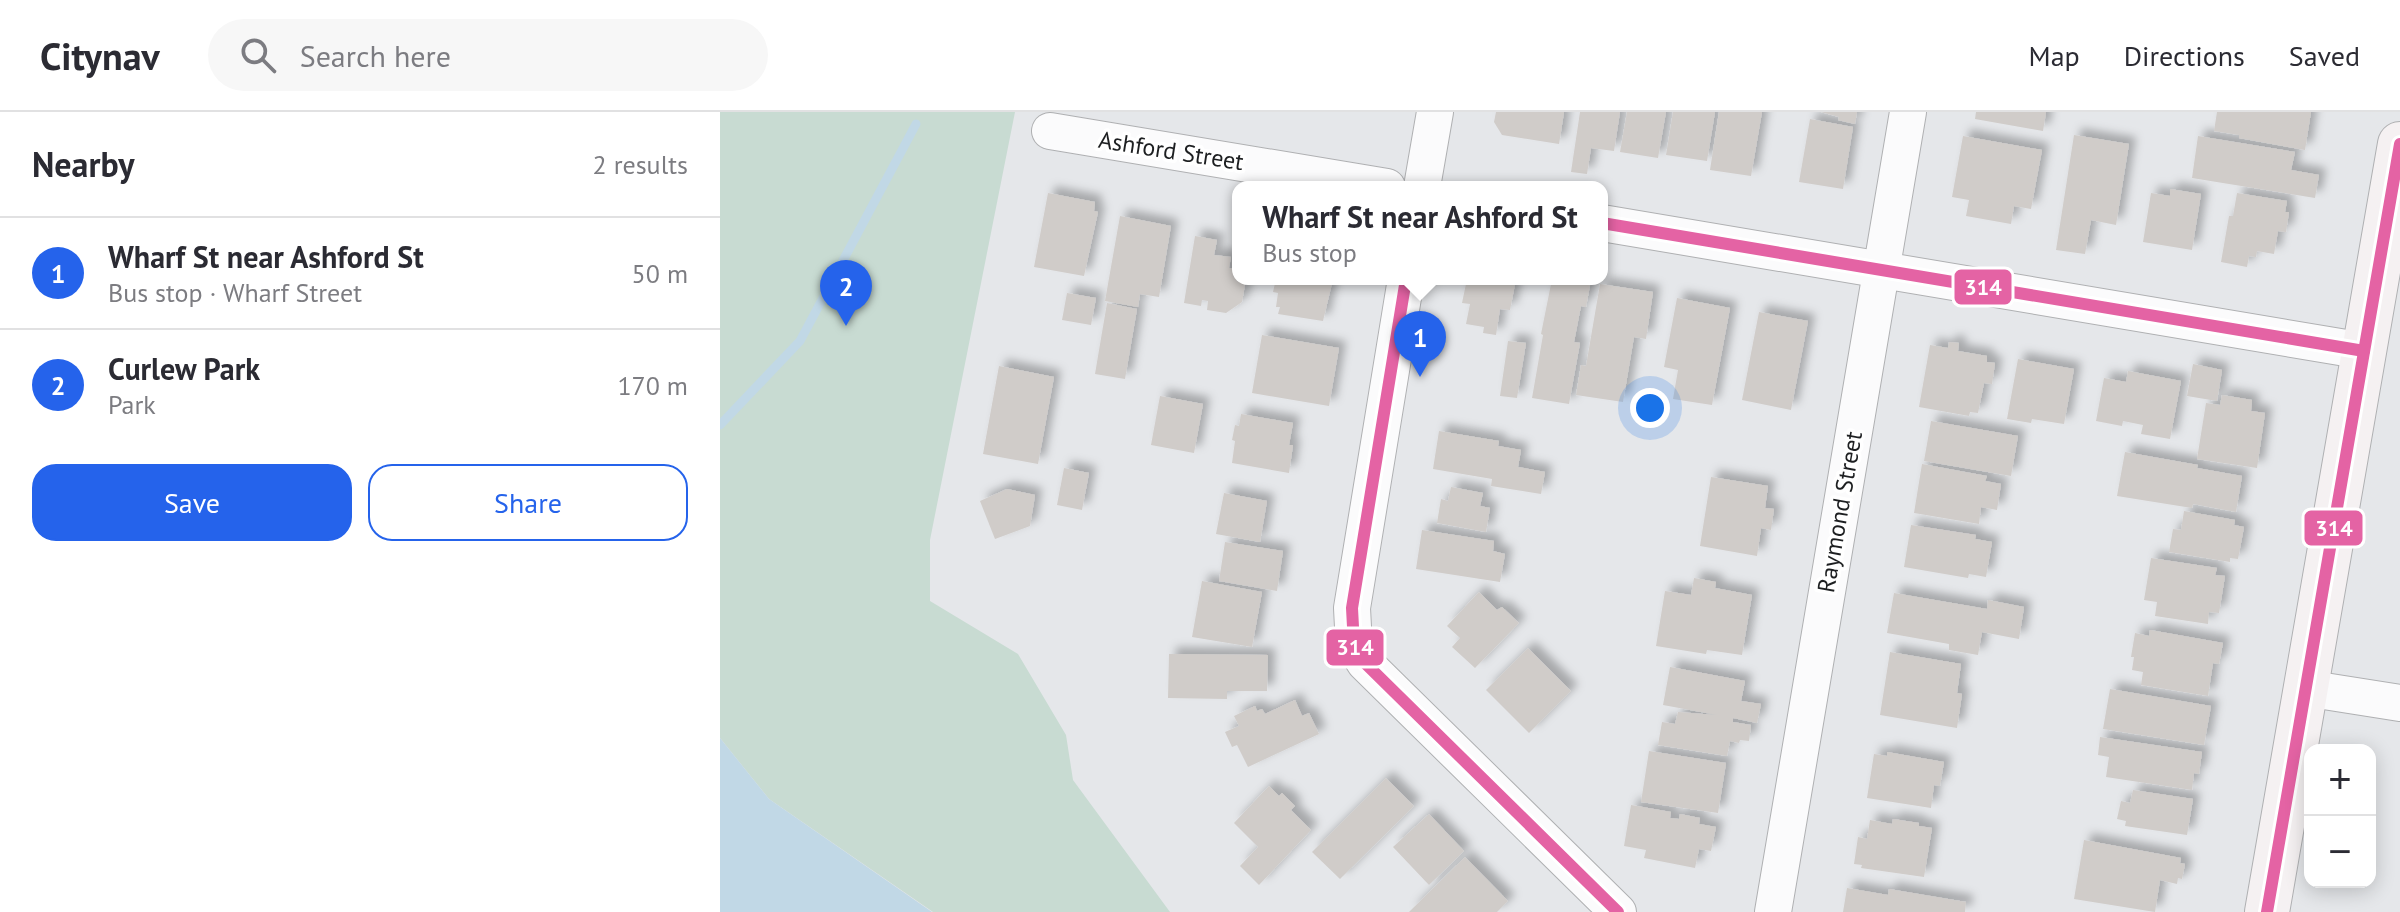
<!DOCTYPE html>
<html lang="en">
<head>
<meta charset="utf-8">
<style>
	body { margin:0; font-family:"PT Sans",sans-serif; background:#f7f7f7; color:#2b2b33 }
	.controls { position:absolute; right:24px; bottom:24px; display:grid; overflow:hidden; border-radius:16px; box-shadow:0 4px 20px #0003 }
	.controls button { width:72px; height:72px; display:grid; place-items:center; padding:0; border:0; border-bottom:2px solid #e1e1e2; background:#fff; color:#2b2b33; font:40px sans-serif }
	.you { position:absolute; left:930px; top:296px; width:28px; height:28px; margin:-20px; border:6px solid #fff; border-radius:50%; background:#1a73e8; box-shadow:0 0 0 12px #1a73e833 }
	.badge { display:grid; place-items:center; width:52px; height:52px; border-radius:50%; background:#2563eb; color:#fff; font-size:26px; font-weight:700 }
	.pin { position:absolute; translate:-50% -66px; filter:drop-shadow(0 2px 4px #0008) }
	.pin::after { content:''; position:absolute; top:42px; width:28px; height:24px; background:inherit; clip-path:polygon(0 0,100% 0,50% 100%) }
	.popup { position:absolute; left:512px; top:69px; width:376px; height:104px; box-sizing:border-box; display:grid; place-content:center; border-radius:16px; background:#fff; filter:drop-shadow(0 2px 6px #0005); font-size:26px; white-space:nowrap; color:#7c7c81 }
	.popup b { font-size:30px; color:#2b2b33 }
	.popup::after { content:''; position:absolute; left:50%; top:100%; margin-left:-16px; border:16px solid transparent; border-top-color:#fff }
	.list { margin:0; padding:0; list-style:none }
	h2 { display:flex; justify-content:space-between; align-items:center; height:104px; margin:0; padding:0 32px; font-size:34px }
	h2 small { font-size:26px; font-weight:400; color:#7c7c81 }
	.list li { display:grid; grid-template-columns:52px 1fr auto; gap:24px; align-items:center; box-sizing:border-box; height:112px; padding:0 32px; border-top:2px solid #e1e1e2 }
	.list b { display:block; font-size:30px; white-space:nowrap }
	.list p { margin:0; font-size:26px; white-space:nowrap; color:#7c7c81 }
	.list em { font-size:26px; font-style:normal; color:#7c7c81 }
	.actions { display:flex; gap:16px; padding:24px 32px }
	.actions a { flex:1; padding:18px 0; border:2px solid #2563eb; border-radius:24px; text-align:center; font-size:28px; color:#2563eb }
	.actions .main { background:#2563eb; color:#fff }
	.icon { flex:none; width:44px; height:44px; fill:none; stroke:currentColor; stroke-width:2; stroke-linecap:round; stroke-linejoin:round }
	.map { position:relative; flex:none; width:1680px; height:800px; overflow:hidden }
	header { display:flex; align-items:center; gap:48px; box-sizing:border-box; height:112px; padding:0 40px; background:#fff; border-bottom:2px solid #e1e1e2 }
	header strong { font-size:38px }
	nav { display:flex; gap:44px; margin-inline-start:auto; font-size:28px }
	.search { width:560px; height:72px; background:#f7f7f7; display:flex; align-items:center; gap:20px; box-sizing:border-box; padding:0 28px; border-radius:44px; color:#7c7c81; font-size:30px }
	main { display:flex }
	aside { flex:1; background:#fff }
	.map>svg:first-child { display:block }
</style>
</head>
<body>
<header>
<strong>Citynav</strong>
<div class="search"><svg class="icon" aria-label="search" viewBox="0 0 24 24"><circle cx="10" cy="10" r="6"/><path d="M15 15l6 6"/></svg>Search here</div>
<nav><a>Map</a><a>Directions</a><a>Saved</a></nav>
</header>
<main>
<aside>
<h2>Nearby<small>2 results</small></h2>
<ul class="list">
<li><span class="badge">1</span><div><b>Wharf St near Ashford St</b><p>Bus stop · Wharf Street</p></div><em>50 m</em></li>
<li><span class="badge">2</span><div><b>Curlew Park</b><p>Park</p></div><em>170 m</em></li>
</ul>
<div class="actions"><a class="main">Save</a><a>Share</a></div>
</aside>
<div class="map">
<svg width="1680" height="800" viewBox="0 0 1680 800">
	<defs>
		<filter id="shadow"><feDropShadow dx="7" dy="-7" stdDeviation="4" flood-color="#0004"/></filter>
	</defs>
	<rect width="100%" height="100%" fill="#e5e7ea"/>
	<path fill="#c8dbd2" d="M 0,0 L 295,0 L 210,428 L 210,489 L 298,542 L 346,623 L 353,668 L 450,800 L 213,800 L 49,687 L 0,626 Z"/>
	<path fill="#c1d8e6" d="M 0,626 L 49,687 L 212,800 L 0,800 Z"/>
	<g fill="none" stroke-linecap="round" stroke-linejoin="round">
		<path stroke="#c1d8e6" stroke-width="9" d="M 0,313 L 80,229 L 196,12"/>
	</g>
	<g fill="#d0ccc9" filter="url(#shadow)">
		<path d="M 776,0 L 844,0 L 839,32 L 782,23 L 774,10 Z"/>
		<path d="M 860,0 L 900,0 L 894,39 L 871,36 L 867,62 L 851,60 Z"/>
		<path d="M 907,0 L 946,0 L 938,46 L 900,40 Z"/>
		<path d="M 953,0 L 995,0 L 987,49 L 946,43 Z"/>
		<path d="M 999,0 L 1042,0 L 1031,64 L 990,58 Z"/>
		<path d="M 1101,0 L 1137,0 L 1135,12 L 1118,8 L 1119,5 Z"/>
		<path d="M 1256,0 L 1326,0 L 1323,19 L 1255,7 Z"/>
		<path d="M 1497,0 L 1591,0 L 1585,38 L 1519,26 L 1519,23 L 1494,19 Z"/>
		<path d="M 1090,7 L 1133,15 L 1123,77 L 1079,70 Z"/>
		<path d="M 1354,23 L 1409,32 L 1396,113 L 1371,108 L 1365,142 L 1336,138 Z"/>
		<path d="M 1243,24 L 1322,38 L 1311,97 L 1294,94 L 1291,112 L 1246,104 L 1249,88 L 1232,85 Z"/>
		<path d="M 1478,24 L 1575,40 L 1571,58 L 1599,63 L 1595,86 L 1472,66 Z"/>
		<path d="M 1450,77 L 1481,82 L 1472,138 L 1423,130 L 1431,81 L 1450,84 Z"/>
		<path d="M 328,81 L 375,90 L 374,99 L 378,100 L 364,164 L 314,155 Z"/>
		<path d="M 1517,81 L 1567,89 L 1565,100 L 1569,100 L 1566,120 L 1558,119 L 1554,142 L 1537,139 L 1536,145 L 1529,144 L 1527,155 L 1501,150 L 1509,104 L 1513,104 Z"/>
		<path d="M 400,104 L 451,114 L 439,185 L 420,182 L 418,195 L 385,189 Z"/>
		<path d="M 475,124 L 497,128 L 494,143 L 511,145 L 509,156 L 518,157 L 518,167 L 526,167 L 522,190 L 506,201 L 487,198 L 488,189 L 482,188 L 481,194 L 464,191 Z"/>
		<path d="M 556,167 L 613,167 L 603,209 L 558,202 L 560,195 L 556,195 L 558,181 L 553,180 Z"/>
		<path d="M 747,167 L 796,167 L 790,198 L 780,197 L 776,223 L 763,221 L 764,215 L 746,212 L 750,192 L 742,191 Z"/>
		<path d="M 832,167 L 855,171 L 856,167 L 871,168 L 866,195 L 861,194 L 854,230 L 860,231 L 849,292 L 812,286 L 823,223 L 821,222 Z"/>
		<path d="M 880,172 L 933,180 L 926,227 L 914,225 L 903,290 L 856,283 L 861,253 L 866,254 Z"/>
		<path d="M 347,181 L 376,186 L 371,213 L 342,208 Z"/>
		<path d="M 957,186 L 1010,196 L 992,293 L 953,287 L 958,258 L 944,255 Z"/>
		<path d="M 387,191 L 417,197 L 405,267 L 375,262 Z"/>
		<path d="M 1039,200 L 1088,209 L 1071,298 L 1022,288 Z"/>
		<path d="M 542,223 L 619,236 L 609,294 L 532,281 Z"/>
		<path d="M 788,229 L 806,231 L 797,286 L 780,284 Z"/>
		<path d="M 1229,230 L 1239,231 L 1238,239 L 1267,244 L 1267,250 L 1275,251 L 1272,272 L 1264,271 L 1258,301 L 1250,300 L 1249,304 L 1199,295 L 1210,233 L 1228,236 Z"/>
		<path d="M 1298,247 L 1354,257 L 1344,312 L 1312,307 L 1311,311 L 1287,307 Z"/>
		<path d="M 1473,252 L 1502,258 L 1497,289 L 1467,284 Z"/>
		<path d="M 279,254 L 334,265 L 318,352 L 263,342 Z"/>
		<path d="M 1408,259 L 1461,269 L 1450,327 L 1421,322 L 1423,313 L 1403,309 L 1402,314 L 1376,309 L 1384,266 L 1406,270 Z"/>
		<path d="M 1502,283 L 1532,288 L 1531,299 L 1545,301 L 1537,356 L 1477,347 L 1486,291 L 1500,293 Z"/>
		<path d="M 440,284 L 483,292 L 474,341 L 431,333 Z"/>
		<path d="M 521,302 L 573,311 L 569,333 L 573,333 L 569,361 L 512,351 L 515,329 L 512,328 L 515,313 L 519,314 Z"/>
		<path d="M 1211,309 L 1298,324 L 1291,364 L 1204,349 Z"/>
		<path d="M 719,319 L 779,329 L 778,334 L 801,338 L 798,355 L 825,360 L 821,382 L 771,374 L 772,367 L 713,357 Z"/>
		<path d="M 1405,340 L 1478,353 L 1477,356 L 1522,364 L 1516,400 L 1473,392 L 1472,396 L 1397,384 Z"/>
		<path d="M 1202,352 L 1267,364 L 1265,369 L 1281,372 L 1277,398 L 1261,395 L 1259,412 L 1194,401 Z"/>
		<path d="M 344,356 L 369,361 L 362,398 L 337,393 Z"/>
		<path d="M 991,365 L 1048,374 L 1045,396 L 1054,397 L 1051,418 L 1041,416 L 1037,444 L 980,434 Z"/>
		<path d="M 731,375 L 763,381 L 760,394 L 770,396 L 766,420 L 717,411 L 721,387 L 728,389 Z"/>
		<path d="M 287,377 L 315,383 L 310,414 L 275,427 L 260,389 Z"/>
		<path d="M 504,381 L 547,389 L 540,430 L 496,422 Z"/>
		<path d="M 1464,399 L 1515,408 L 1514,413 L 1524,415 L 1518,447 L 1510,446 L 1510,450 L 1449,440 L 1453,417 L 1461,418 Z"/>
		<path d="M 1191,413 L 1256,423 L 1255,427 L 1272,430 L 1266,465 L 1249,462 L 1248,466 L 1184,455 Z"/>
		<path d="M 702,418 L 774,429 L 773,439 L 785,442 L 780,470 L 696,457 Z"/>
		<path d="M 505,430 L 563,439 L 557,479 L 499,469 Z"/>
		<path d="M 1431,446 L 1497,456 L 1495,463 L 1505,464 L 1499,501 L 1489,500 L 1488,512 L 1435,504 L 1437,490 L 1424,488 Z"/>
		<path d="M 974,466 L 996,470 L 995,476 L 1032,483 L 1022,543 L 987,538 L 986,542 L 936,534 L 945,479 L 971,483 Z"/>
		<path d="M 482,469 L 542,480 L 532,535 L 472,525 Z"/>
		<path d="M 759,480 L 777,498 L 782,495 L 799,511 L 755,556 L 732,535 L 740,526 L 727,514 Z"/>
		<path d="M 1174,481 L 1267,497 L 1268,488 L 1304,495 L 1299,527 L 1262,520 L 1258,543 L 1229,538 L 1229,532 L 1167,521 Z"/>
		<path d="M 1430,518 L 1503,531 L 1499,552 L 1493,551 L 1488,584 L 1421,573 L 1423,560 L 1412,558 L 1414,545 L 1411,545 L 1415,521 L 1429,524 Z"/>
		<path d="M 808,536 L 851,579 L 809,621 L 766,578 Z"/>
		<path d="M 1170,540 L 1241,552 L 1237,581 L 1242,582 L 1237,616 L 1160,603 Z"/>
		<path d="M 449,542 L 548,543 L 547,579 L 507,579 L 507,587 L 448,586 Z"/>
		<path d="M 950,555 L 1025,569 L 1021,589 L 1041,592 L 1037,611 L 1013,606 L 1013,610 L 1031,613 L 1029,629 L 1020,628 L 1019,631 L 1010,629 L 1007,644 L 938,633 L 942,610 L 955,612 L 958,600 L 997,603 L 943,593 Z"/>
		<path d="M 1390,577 L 1491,594 L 1484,633 L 1383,617 Z"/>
		<path d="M 575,588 L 582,604 L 589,601 L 599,622 L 528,655 L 517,633 L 512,635 L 505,620 L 519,614 L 514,604 L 535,594 L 537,599 L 542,597 L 545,602 Z"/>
		<path d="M 1380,625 L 1482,640 L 1479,662 L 1474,661 L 1472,678 L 1386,665 L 1389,645 L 1378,643 Z"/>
		<path d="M 929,639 L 1006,651 L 998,701 L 921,690 Z"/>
		<path d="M 1167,640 L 1224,650 L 1220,674 L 1214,673 L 1211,696 L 1147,686 L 1154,642 L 1167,644 Z"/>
		<path d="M 666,666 L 694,694 L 620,767 L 592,740 Z"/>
		<path d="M 549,674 L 559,684 L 562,681 L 575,694 L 571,698 L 591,718 L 539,773 L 520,754 L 538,735 L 514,711 Z"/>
		<path d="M 1413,678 L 1473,687 L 1467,723 L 1405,714 L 1406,709 L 1397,707 L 1401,689 L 1410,691 Z"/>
		<path d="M 911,693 L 951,700 L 950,706 L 959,707 L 960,702 L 980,706 L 979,712 L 996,715 L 991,739 L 979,737 L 975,756 L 924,746 L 926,738 L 904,734 Z"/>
		<path d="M 709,702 L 744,739 L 709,773 L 673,735 Z"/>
		<path d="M 1173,707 L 1199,711 L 1199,714 L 1212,716 L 1204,765 L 1141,756 L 1142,753 L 1134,752 L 1138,725 L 1147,727 L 1150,708 L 1172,712 Z"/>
		<path d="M 1364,728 L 1461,746 L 1460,751 L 1465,752 L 1462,767 L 1458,766 L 1457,772 L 1440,768 L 1435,800 L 1354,787 Z"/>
		<path d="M 745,745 L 788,789 L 777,800 L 689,800 Z"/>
		<path d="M 1127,776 L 1168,783 L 1169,777 L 1246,790 L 1245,800 L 1123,800 Z"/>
	</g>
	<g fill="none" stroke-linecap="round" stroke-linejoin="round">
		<defs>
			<g id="street">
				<path d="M 330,19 L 667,75"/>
				<path d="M 702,75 L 715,0"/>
				<path d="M 882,111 L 1644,239"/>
				<path d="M 686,167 L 632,496 L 634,534 L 645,551 L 898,800"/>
				<path d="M 1585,576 L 1680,591"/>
				<path d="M 1053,800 L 1188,0"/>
			</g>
			<path id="secondary" d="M 1547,800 L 1680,32"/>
		</defs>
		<use href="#street" stroke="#afb0b2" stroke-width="38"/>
		<use href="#secondary" stroke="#afb0b2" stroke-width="46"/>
		<use href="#street" stroke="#fbfbfc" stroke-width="36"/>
		<use href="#secondary" stroke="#f5f1f2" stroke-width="44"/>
		<defs>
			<g id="bus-1">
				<path d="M 882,111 L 1644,239"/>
				<path d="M 686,167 L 632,496 L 634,534 L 645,551 L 898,800"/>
				<path d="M 1547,800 L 1680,32"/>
			</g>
		</defs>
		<use href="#bus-1" stroke="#fff" stroke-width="18"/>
		<use href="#bus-1" stroke="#e463a4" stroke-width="12"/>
	</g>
	<g text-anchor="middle" stroke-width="7" stroke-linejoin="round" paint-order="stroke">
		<g font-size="24" fill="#1d1f21" stroke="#fff">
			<text transform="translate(451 39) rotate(9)" y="8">Ashford Street</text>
			<text transform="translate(1120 400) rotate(-80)" y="8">Raymond Street</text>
		</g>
	</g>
	<g stroke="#fff" stroke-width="3">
		<rect x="1233" y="156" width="60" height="38" rx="8" fill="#e463a4"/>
		<rect x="1583" y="397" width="61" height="38" rx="8" fill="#e463a4"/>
		<rect x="605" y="516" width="60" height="39" rx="8" fill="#e463a4"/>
	</g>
	<g font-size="22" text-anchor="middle" font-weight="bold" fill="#fff">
		<text x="1263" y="183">314</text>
		<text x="1614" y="424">314</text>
		<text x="635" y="543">314</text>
	</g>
</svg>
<div class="controls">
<button>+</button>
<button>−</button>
</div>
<div class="you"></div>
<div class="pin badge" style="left:700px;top:265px">1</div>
<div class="popup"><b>Wharf St near Ashford St</b>Bus stop</div>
<div class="pin badge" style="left:126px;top:214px">2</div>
</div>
</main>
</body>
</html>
